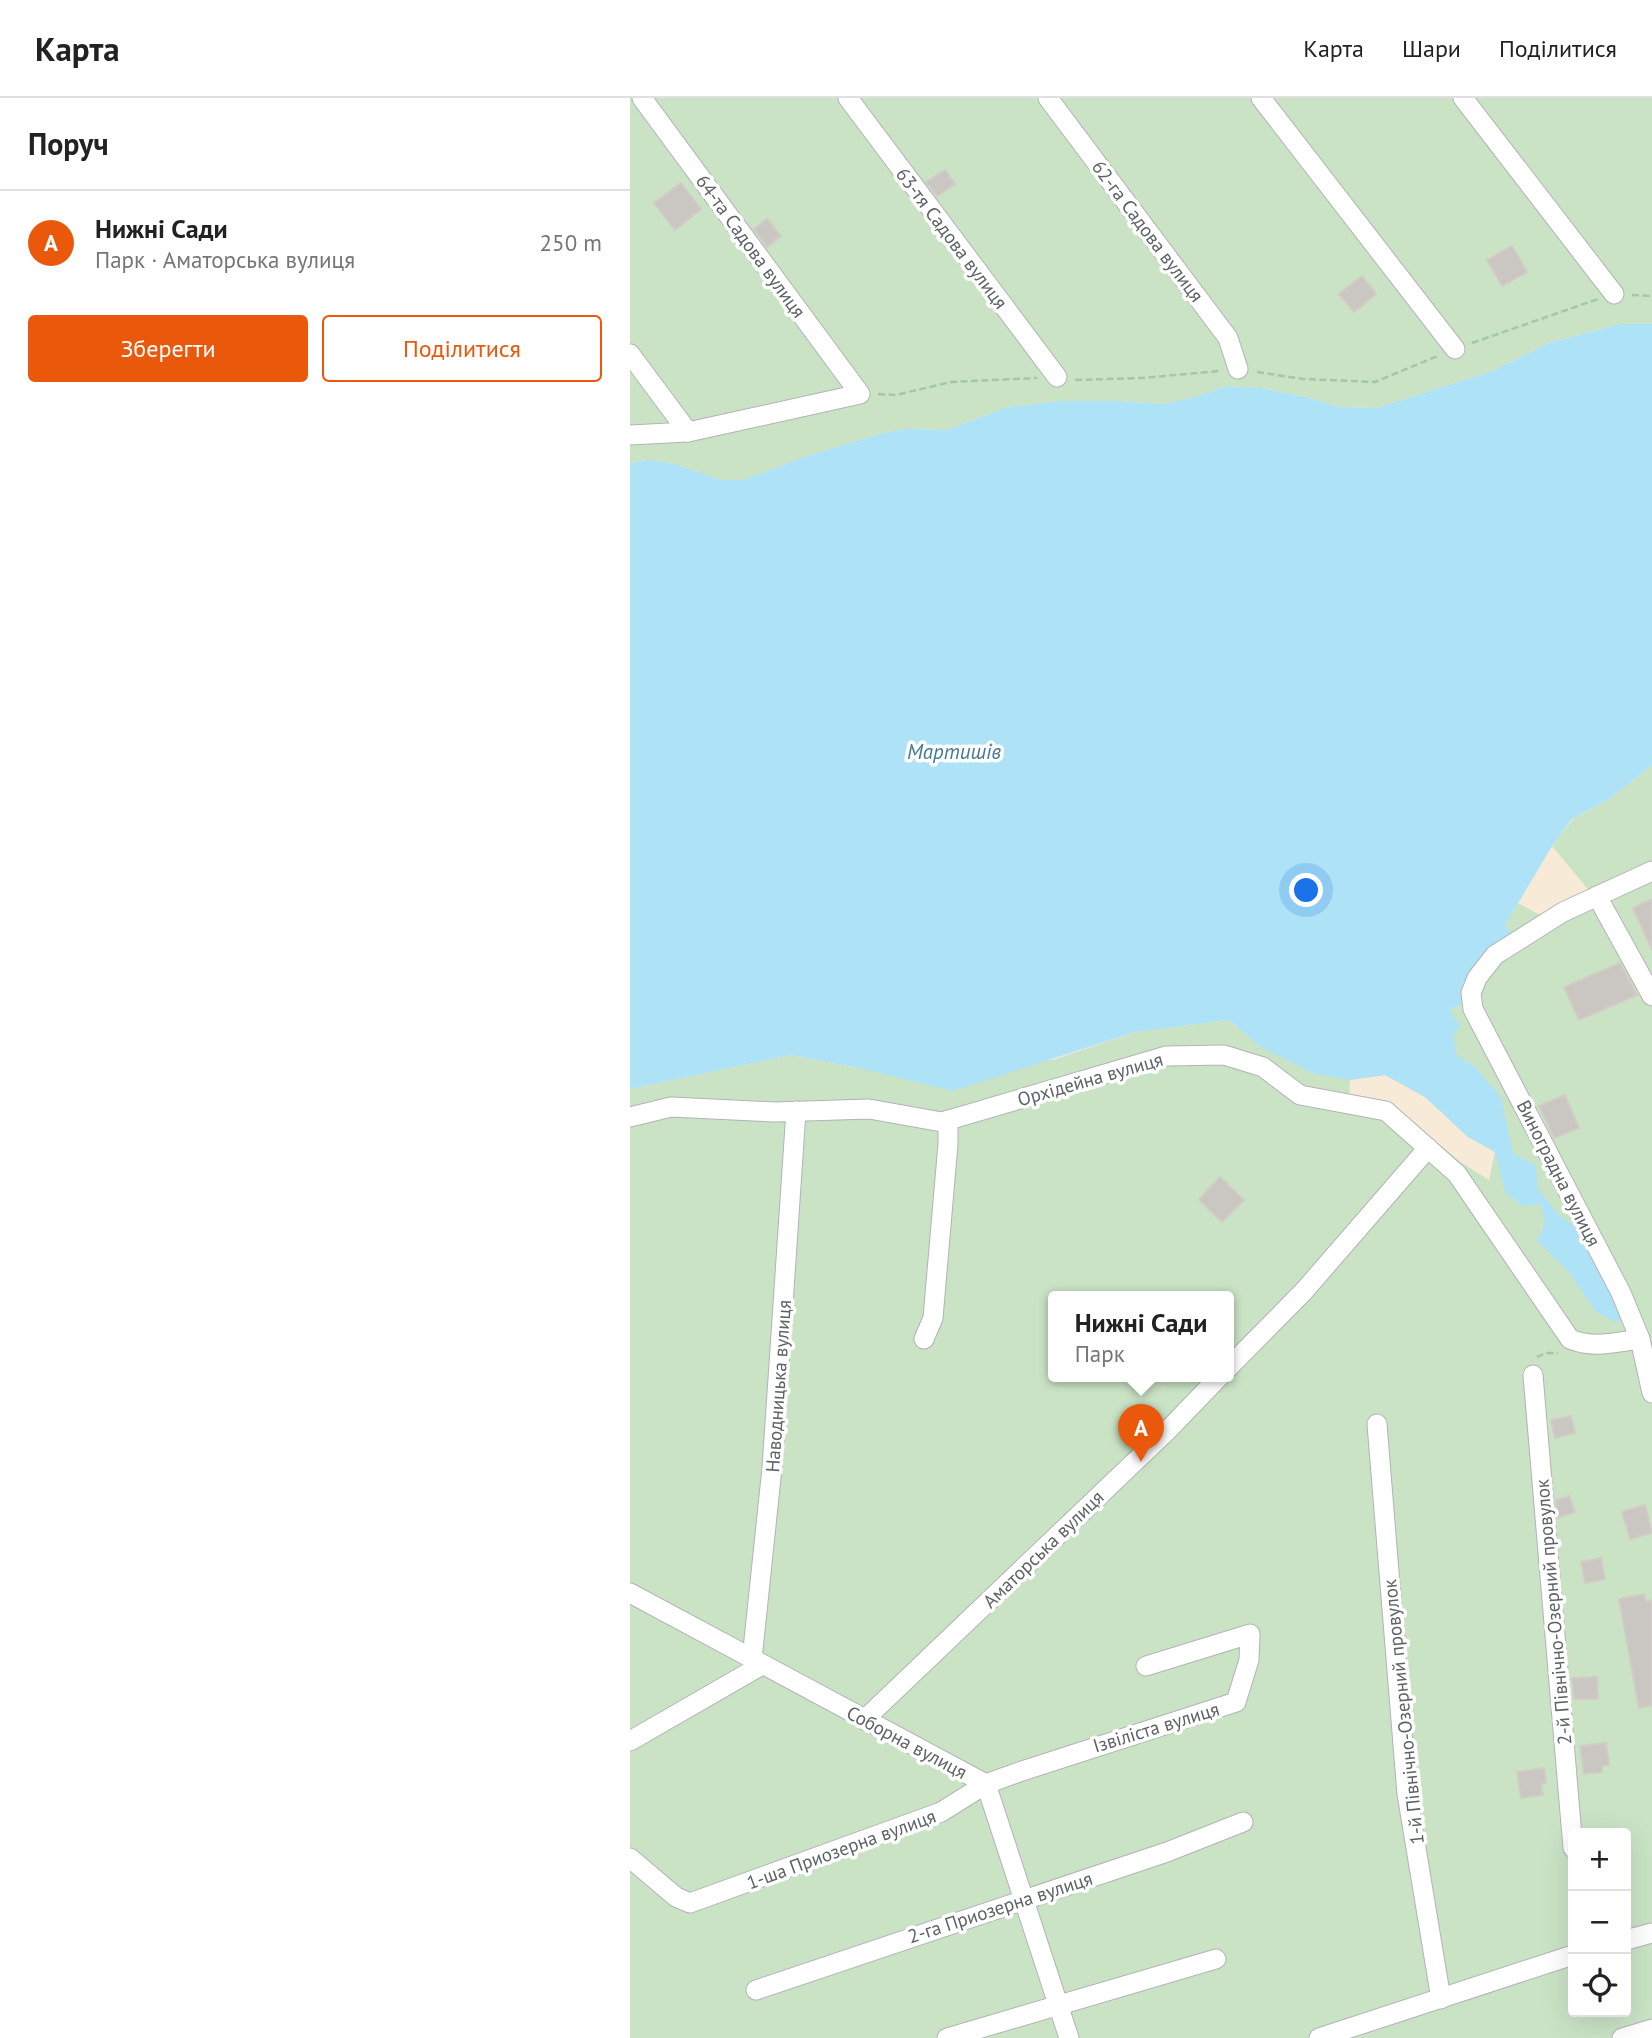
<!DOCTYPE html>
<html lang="uk">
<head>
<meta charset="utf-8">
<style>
	body { margin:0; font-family:"PT Sans",sans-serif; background:#f6f6f6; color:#222 }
	.controls { position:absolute; right:21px; bottom:21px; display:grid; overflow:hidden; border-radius:7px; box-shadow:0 7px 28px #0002 }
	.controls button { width:63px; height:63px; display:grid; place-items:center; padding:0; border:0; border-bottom:2px solid #e0e0e0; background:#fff; color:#222; font:35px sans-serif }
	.you { position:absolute; left:677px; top:793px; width:24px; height:24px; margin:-18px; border:5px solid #fff; border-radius:50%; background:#1a73e8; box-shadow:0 0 0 10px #1a73e833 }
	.badge { display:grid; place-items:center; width:46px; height:46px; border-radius:50%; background:#ea580c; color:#fff; font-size:23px; font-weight:700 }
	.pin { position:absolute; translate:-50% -58px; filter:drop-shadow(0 2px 4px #0008) }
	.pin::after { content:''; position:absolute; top:37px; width:24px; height:21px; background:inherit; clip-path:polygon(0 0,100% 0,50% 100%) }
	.popup { position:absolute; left:418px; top:1193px; width:186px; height:91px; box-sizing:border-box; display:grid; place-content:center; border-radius:7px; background:#fff; filter:drop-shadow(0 2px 5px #0005); font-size:23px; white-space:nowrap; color:#767676 }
	.popup b { font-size:26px; color:#222 }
	.popup::after { content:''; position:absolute; left:50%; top:100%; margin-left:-14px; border:14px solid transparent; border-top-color:#fff }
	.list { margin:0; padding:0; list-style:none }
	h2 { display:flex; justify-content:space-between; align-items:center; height:91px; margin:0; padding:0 28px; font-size:30px }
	h2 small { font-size:23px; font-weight:400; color:#767676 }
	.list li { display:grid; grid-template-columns:46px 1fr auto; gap:21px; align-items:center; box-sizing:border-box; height:105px; padding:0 28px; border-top:2px solid #e0e0e0 }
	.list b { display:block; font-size:26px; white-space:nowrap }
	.list p { margin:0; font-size:23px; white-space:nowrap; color:#767676 }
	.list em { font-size:23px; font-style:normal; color:#767676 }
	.actions { display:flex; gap:14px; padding:21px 28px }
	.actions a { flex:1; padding:16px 0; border:2px solid #ea580c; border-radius:7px; text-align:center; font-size:24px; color:#ea580c }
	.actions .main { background:#ea580c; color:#fff }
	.icon { flex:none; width:38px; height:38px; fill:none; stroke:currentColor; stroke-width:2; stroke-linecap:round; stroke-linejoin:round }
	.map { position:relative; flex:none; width:1022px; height:1940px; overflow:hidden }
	header { display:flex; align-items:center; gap:42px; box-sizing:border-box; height:98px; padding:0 35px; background:#fff; border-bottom:2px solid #e0e0e0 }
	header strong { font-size:33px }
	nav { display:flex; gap:38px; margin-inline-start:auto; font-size:24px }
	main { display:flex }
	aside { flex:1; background:#fff }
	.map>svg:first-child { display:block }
</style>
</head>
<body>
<header>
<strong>Карта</strong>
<nav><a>Карта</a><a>Шари</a><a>Поділитися</a></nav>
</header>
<main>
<aside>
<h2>Поруч<small></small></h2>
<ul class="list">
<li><span class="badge">A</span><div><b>Нижні Сади</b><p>Парк · Аматорська вулиця</p></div><em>250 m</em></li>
</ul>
<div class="actions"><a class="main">Зберегти</a><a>Поділитися</a></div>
</aside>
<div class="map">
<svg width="1022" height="1940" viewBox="0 0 1022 1940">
	<rect width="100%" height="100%" fill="#eeebe6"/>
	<g fill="#cae3c5" fill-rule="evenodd">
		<path d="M 0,0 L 1022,0 L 1022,226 L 990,226 L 919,245 L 862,273 L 747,310 L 709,309 L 676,299 L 631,290 L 597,288 L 565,299 L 534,306 L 487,303 L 431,303 L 378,309 L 317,332 L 276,331 L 253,335 L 177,358 L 113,382 L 91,382 L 42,365 L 17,362 L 0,365 Z"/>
		<path d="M 1022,667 L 1022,1940 L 0,1940 L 0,991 L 161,957 L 233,971 L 423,962 L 505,934 L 599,922 L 629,948 L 819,913 L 832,906 L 832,886 L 870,848 L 875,827 L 922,748 L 943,721 L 979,701 ZM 424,1198 L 598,1198 L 598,1278 L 424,1278 ZM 943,1735 L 996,1735 L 996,1914 L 943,1914 Z"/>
	</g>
	<g fill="#f7ebd8">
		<path d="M 922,748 L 961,795 L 914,819 L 888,805 Z"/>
		<path d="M 755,977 L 795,999 L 838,1039 L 865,1054 L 859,1082 L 832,1065 L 762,1007 L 719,998 L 720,982 Z"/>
	</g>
	<path fill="#aee2f6" d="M 990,226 L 1022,226 L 1022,667 L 979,701 L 942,721 L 922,748 L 875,827 L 883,837 L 832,886 L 832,906 L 819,913 L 831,927 L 823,938 L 827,958 L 844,968 L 871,999 L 883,1055 L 906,1068 L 908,1091 L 928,1116 L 947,1130 L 992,1209 L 988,1225 L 967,1215 L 938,1173 L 907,1143 L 915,1126 L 911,1106 L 892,1108 L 875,1094 L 865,1054 L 838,1039 L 795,999 L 755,977 L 720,982 L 682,975 L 629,948 L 599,922 L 505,934 L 323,993 L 233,971 L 161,957 L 0,991 L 0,365 L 17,362 L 42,365 L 91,382 L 113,382 L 177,358 L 253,335 L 276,331 L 317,332 L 378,309 L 431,303 L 487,303 L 534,306 L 565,299 L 597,288 L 631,290 L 676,299 L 709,309 L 747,310 L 862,273 L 919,245 Z"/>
	<g fill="#cac6c2" stroke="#d2ccc5" stroke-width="2">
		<path d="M 315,72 L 325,86 L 307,98 L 296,84 Z"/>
		<path d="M 51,85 L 71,111 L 45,132 L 24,105 Z"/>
		<path d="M 137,121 L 151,138 L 137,149 L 124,131 Z"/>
		<path d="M 882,148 L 897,174 L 872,188 L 857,162 Z"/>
		<path d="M 732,178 L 746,196 L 724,214 L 709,196 Z"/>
		<path d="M 1022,801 L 1022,852 L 1003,810 Z"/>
		<path d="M 990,865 L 1007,897 L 949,922 L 934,889 Z"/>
		<path d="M 935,997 L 949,1030 L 924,1040 L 909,1008 Z"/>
		<path d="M 590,1079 L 614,1102 L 592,1124 L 569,1102 Z"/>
		<path d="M 941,1318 L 945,1335 L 925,1340 L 921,1322 Z"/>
		<path d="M 939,1398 L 945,1414 L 928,1420 L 926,1402 Z"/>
		<path d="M 1015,1407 L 1022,1435 L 1000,1441 L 992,1414 Z"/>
		<path d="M 971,1460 L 975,1481 L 955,1485 L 951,1464 Z"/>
		<path d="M 1014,1496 L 1016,1504 L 1022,1502 L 1022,1607 L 1009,1610 L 989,1501 Z"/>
		<path d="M 967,1579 L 968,1601 L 944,1601 L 942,1580 Z"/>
		<path d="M 976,1645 L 979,1667 L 972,1668 L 972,1674 L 954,1676 L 950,1648 Z"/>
		<path d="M 914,1670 L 916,1685 L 911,1686 L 913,1697 L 891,1700 L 887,1674 Z"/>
	</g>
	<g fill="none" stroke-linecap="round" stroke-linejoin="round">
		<defs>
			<g id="street">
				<path d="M 218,0 L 427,279"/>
				<path d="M 418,0 L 598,240 L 608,271"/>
				<path d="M 631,0 L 825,251"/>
				<path d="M 833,0 L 984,196"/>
				<path d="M 0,256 L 58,334"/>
				<path d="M 0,337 L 58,334 L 230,296 L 12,0"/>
				<path d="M 1022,773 L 933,814 L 865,857 L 847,880 L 841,895 L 843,911 L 991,1195 L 1010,1241 L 1022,1295"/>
				<path d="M 967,798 L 1022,898"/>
				<path d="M 0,1019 L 41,1009 L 145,1014 L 239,1011 L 312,1024 L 536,958 L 594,957 L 633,969 L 670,997 L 756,1013 L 827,1076 L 940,1241 C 963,1251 986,1244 1010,1241"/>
				<path d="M 294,1241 L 303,1220 L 318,1046 L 318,1022"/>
				<path d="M 598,1270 L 674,1193 L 798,1050"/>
				<path d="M 903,1277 L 943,1750"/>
				<path d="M 747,1326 L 777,1696 L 811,1901"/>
				<path d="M 0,1495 L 356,1686 L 439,1940"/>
				<path d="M 122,1561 L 142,1370 L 166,1013"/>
				<path d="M 234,1622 L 538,1332 L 590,1278"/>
				<path d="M 0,1643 L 132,1567"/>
				<path d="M 0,1760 L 46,1799 L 60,1805 L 311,1714 L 356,1686 L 392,1673 L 606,1604 L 619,1562 L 620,1536 L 516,1568"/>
				<path d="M 996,1842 L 1022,1835"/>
				<path d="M 126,1892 L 537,1754 L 613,1724"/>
				<path d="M 317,1940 L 586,1861"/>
				<path d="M 689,1940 L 943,1857"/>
				<path d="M 992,1940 L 1022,1931"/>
			</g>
		</defs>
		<use href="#street" stroke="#b1b4b6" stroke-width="21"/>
		<g stroke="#a1c8a7" stroke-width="2.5" stroke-dasharray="7 3.5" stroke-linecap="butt">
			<path d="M 1002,197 L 1022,198"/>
			<path d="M 842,245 L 968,201"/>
			<path d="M 627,274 L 673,281 L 745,284 L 810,257"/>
			<path d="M 445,282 L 512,280 L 589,273"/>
			<path d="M 248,296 L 266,297 L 321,284 L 407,280"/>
			<path d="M 907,1259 L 916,1255 L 928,1255"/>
		</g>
		<use href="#street" stroke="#fff" stroke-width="19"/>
	</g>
	<g text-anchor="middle" stroke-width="7" stroke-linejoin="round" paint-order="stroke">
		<g font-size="19" fill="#5d6264" stroke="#fff">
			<text transform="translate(518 133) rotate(53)" y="7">62-га Садова вулиця</text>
			<text transform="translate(322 140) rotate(53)" y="7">63-тя Садова вулиця</text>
			<text transform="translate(121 148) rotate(54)" y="7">64-та Садова вулиця</text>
			<text transform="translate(460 981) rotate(-16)" y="7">Орхідейна вулиця</text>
			<text transform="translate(929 1075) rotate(63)" y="7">Виноградна вулиця</text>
			<text transform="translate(148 1288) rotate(-86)" y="7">Наводницька вулиця</text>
			<text transform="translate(413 1451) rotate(-44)" y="7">Аматорська вулиця</text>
			<text transform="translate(923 1514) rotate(-95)" y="7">2-й Північно-Озерний провулок</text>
			<text transform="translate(773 1614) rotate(-96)" y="7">1-й Північно-Озерний провулок</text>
			<text transform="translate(526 1629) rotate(-17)" y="7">Ізвіліста вулиця</text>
			<text transform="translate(277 1644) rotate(28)" y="7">Соборна вулиця</text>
			<text transform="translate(211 1751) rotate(-20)" y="7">1-ша Приозерна вулиця</text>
			<text transform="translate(370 1809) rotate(-18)" y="7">2-га Приозерна вулиця</text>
		</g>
		<g font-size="21" font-style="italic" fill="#457a96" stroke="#fff">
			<text x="324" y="661">Мартишів</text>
		</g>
	</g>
</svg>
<div class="controls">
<button>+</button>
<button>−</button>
<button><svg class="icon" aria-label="locate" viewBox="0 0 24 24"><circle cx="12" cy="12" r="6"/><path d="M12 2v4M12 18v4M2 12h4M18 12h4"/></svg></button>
</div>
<div class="you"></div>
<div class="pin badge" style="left:511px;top:1364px">A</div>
<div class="popup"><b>Нижні Сади</b>Парк</div>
</div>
</main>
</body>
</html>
